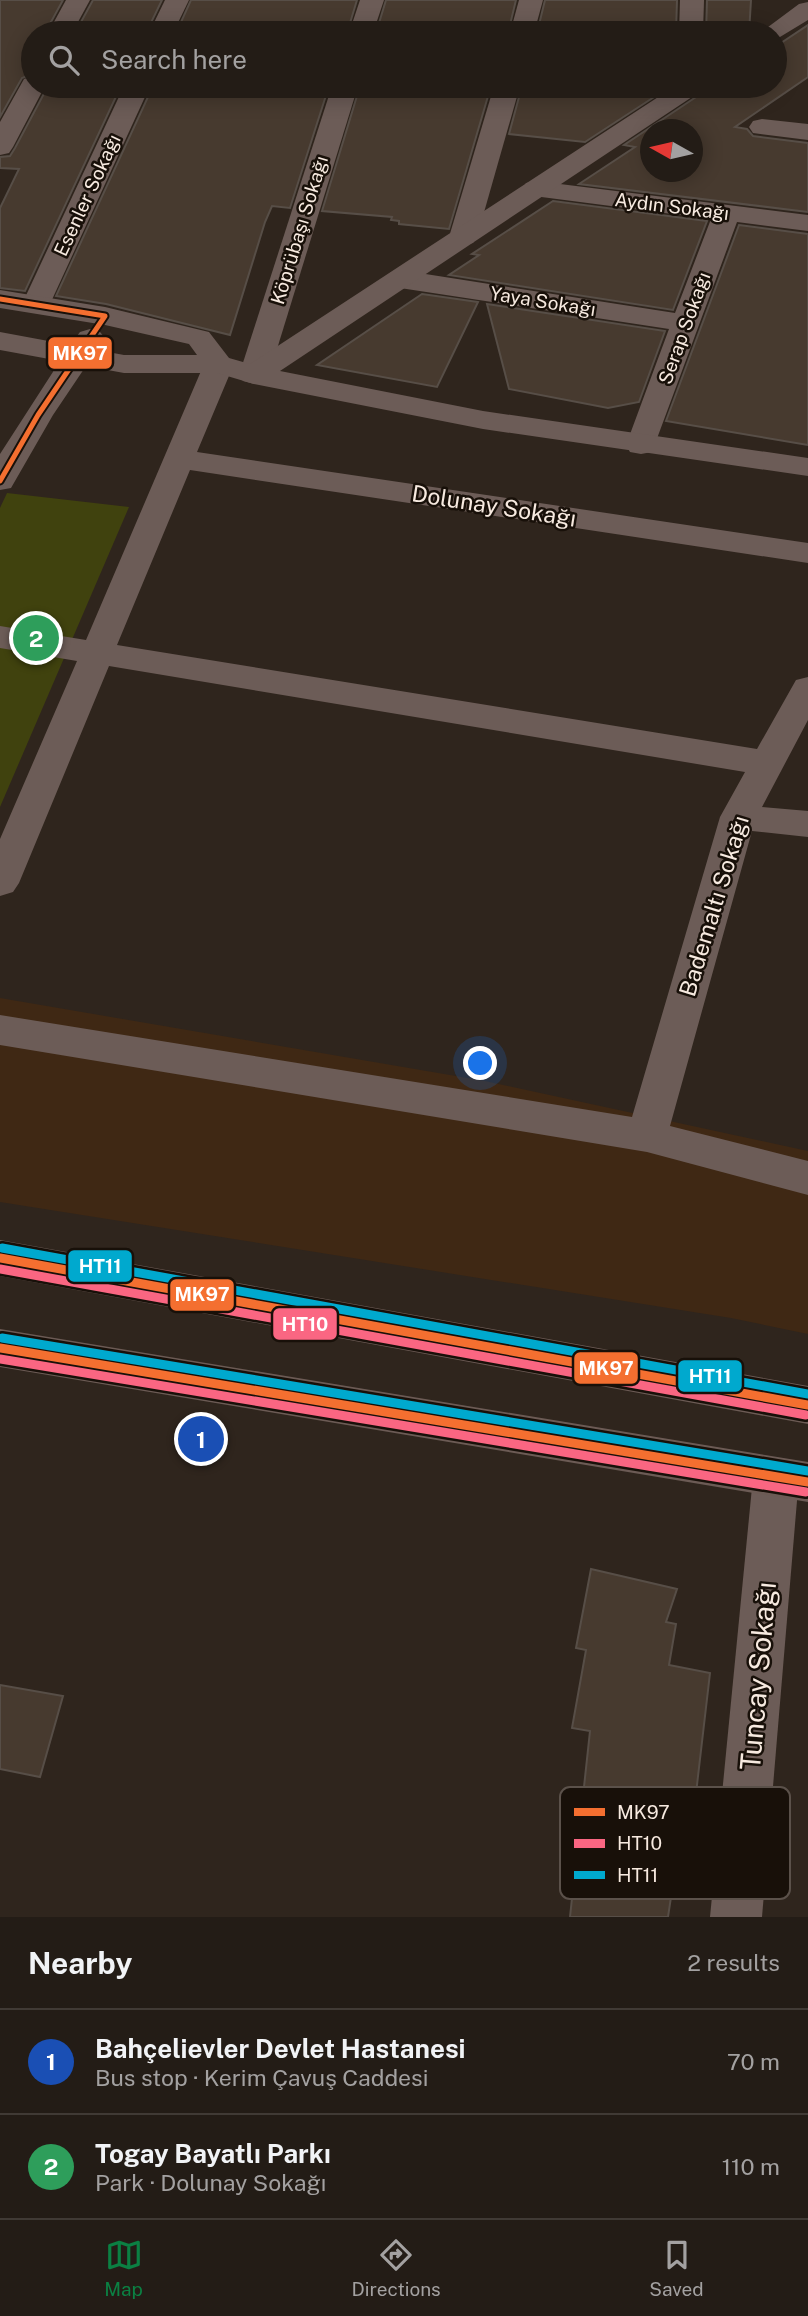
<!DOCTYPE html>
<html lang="en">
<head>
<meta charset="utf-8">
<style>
	body { margin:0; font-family:"Public Sans",sans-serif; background:#2b251f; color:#f1f3f6 }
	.compass { position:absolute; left:640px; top:119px; width:63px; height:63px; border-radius:50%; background:#231c16; box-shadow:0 4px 18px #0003; rotate:278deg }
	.you { position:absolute; left:481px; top:1064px; width:24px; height:24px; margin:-18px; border:5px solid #fff; border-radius:50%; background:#1a73e8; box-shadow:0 0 0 10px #1a73e833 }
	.badge { display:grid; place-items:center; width:46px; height:46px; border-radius:50%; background:#0b8043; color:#fff; font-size:23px; font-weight:700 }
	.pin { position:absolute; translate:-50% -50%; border:4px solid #fff; box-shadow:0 2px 7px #0006 }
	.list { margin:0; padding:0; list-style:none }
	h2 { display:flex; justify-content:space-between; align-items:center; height:91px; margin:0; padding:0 28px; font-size:30px }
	h2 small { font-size:23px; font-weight:400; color:#a3a1a1 }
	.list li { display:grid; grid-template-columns:46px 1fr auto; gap:21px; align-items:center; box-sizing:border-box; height:105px; padding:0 28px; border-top:2px solid #403a35 }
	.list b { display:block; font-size:26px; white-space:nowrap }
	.list p { margin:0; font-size:23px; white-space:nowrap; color:#a3a1a1 }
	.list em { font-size:23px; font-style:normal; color:#a3a1a1 }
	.icon { flex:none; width:38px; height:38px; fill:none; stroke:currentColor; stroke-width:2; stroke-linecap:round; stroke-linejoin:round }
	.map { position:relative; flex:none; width:808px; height:1917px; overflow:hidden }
	.search { position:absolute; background:#231c16; box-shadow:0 4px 18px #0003; left:21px; right:21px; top:21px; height:77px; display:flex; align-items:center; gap:18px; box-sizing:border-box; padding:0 24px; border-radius:38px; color:#a3a1a1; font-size:26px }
	.sheet { height:301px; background:#231c16 }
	nav { display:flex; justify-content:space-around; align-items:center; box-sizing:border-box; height:98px; border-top:2px solid #403a35; background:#231c16; font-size:19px; color:#a3a1a1 }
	nav a { display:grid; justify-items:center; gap:4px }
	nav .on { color:#0b8043 }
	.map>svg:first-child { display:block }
</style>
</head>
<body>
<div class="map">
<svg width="808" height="1917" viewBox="0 0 808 1917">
	<rect width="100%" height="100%" fill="#2f251d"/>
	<path fill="#3f2814" d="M 0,998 L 485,1081 L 808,1151 L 808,1334 L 731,1318 L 0,1202 Z"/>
	<path fill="#40420e" d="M 7,493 L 129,507 L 0,807 L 0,508 Z"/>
	<g fill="#473a2f" stroke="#574e47" stroke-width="2" fill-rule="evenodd">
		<path d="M 0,0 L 63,0 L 45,33 L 33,33 L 33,74 L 22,78 L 0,117 Z"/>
		<path d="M 93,0 L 162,0 L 146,33 L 75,33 Z"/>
		<path d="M 191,0 L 357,0 L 347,33 L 176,33 Z"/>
		<path d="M 386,0 L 516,0 L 508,33 L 376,33 Z"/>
		<path d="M 545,0 L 677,0 L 676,33 L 537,33 Z"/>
		<path d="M 707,0 L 751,0 L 749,33 L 706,33 Z"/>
		<path d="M 808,25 L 808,77 L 735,127 L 747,129 L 753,136 L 808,143 L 808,212 L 579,184 L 635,147 L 624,145 L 702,93 L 708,86 L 775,86 L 775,47 ZM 650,130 L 692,130 L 692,172 L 650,172 Z"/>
		<path d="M 48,86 L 121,86 L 25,291 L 0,288 L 0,208 L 19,169 L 0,168 L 0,157 L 10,156 L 15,148 Z"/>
		<path d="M 153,86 L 329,86 L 290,208 L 272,206 L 265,222 L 230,335 L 106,304 L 56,296 Z"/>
		<path d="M 360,86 L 491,86 L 449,229 L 399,224 L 399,221 L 391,220 L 392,217 L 322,211 Z"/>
		<path d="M 522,86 L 671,86 L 585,142 L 509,134 Z"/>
		<path d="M 553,201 L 707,221 L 673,310 L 449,275 L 479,255 L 472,254 Z"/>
		<path d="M 739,225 L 808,234 L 808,445 L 666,421 Z"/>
		<path d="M 422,294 L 478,302 L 437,387 L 317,365 Z"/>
		<path d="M 487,304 L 665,331 L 639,402 L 608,408 L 509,389 Z"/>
		<path d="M 591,1569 L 677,1589 L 666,1622 L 676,1624 L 669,1665 L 710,1673 L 690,1845 L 679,1844 L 668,1917 L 570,1917 L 590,1731 L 572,1728 L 586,1650 L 576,1648 Z"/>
		<path d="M 0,1685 L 63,1696 L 40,1777 L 0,1769 Z"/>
	</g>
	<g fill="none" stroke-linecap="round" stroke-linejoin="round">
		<g fill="#6c5c57" fill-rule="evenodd">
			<path d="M 66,0 L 90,0 L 72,33 L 48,33 Z"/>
			<path d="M 165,0 L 189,0 L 173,33 L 149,33 Z"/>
			<path d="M 360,0 L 384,0 L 373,33 L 349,33 Z"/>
			<path d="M 519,0 L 543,0 L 534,33 L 510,33 Z"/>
			<path d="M 680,0 L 704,0 L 703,33 L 679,33 Z"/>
			<path d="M 33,76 L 33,86 L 45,86 L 13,147 L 9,153 L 0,155 L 0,122 L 24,79 Z"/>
			<path d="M 124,86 L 150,86 L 50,304 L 46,310 L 36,313 L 26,310 L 22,304 Z"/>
			<path d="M 332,86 L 358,86 L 269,375 L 265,381 L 254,384 L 243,381 L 239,375 Z"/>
			<path d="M 494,86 L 520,86 L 477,237 L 473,243 L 463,245 L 453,243 L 449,237 Z"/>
			<path d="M 762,119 L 808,124 L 808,140 L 753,133 L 749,127 L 753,121 Z"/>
			<path d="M 536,181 L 808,215 L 808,231 L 737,222 L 652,452 L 641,454 L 630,452 L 626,445 L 669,329 L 400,288 L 390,285 L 386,279 L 390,273 L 400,270 L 675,313 L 711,219 L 526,195 L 522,189 L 526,183 Z"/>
			<path d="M 219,355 L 229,358 L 234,364 L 197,452 L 808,543 L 808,563 L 190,470 L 117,645 L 757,749 L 796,680 L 808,677 L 808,720 L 762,807 L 808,811 L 808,837 L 752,831 L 670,1126 L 808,1161 L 808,1195 L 647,1152 L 0,1045 L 0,1015 L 632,1117 L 720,817 L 745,772 L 109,666 L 19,883 L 13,892 L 0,896 L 0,839 L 77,661 L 0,648 L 0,626 L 86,640 L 204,364 L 209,358 Z"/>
			<path d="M 776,1457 L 792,1463 L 799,1477 L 762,1917 L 710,1917 L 753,1477 L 760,1463 Z"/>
		</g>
		<g fill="#6c5c57" fill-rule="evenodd">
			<path d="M 808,2 L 808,20 L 775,40 L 775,33 L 760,33 L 799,4 Z"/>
			<path d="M 675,86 L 705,86 L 701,91 L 280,371 L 483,411 L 808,458 L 808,476 L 483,429 L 254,384 L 217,373 L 124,373 L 86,366 L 53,415 L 11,488 L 0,490 L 0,454 L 60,361 L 0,350 L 0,332 L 70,345 L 80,332 L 90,329 L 100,332 L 105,338 L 97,350 L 124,355 L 197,355 L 189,344 L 105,325 L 0,308 L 0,290 L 105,307 L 209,332 L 229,358 L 250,364 Z"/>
		</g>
		<g fill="#6c5b55" fill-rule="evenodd">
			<path d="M 0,1240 L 808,1386 L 808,1424 L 0,1276 Z"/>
			<path d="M 0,1329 L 808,1462 L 808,1502 L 0,1367 Z"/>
		</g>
		<defs>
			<path id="bus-1-far1" d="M 0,299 L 105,316 L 38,415 L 0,481"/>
			<g id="bus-1">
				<path d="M 0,1258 L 808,1405"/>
				<path d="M 0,1348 L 808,1482"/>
			</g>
			<g id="bus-2">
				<path d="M 0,1269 L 806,1415"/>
				<path d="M 0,1359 L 806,1492"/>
			</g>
			<g id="bus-3">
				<path d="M 2,1248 L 808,1394"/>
				<path d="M 2,1338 L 808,1471"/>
			</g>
		</defs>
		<use href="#bus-1-far1" stroke="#181009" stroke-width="9"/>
		<use href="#bus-1" stroke="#181009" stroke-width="14"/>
		<use href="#bus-2" stroke="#181009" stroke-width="14"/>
		<use href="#bus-3" stroke="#181009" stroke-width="14"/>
		<use href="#bus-1-far1" stroke="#f46f30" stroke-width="5"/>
		<use href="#bus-1" stroke="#f46f30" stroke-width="9"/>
		<use href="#bus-2" stroke="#fa6682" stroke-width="9"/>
		<use href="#bus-3" stroke="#00a9ce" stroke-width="9"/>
	</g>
	<g text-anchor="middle" stroke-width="5" stroke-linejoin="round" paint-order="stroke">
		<g font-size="19" fill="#f7eae0" stroke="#181009">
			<text transform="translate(87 195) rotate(-65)" y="7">Esenler Sokağı</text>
			<text transform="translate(672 206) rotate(7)" y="7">Aydın Sokağı</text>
			<text transform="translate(299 230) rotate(-73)" y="7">Köprübaşı Sokağı</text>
			<text transform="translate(543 301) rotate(9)" y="7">Yaya Sokağı</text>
			<text transform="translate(684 328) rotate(-70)" y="7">Serap Sokağı</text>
		</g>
		<g font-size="23" fill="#f7eae0" stroke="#181009">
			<text transform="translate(494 506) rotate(9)" y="8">Dolunay Sokağı</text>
			<text transform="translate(714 906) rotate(-73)" y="8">Bademaltı Sokağı</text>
		</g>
		<g font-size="28" fill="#f7eae0" stroke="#181009">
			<text transform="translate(758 1676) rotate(-85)" y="10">Tuncay Sokağı</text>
		</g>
	</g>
	<rect x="560" y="1787" width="230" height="112" rx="10" fill="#181009" stroke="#5b514a" stroke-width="2"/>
	<rect x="574" y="1808" width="31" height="8" fill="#f46f30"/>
	<rect x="574" y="1839" width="31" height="9" fill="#fa6682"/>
	<rect x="574" y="1871" width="31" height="8" fill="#00a9ce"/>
	<g font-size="19" fill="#f7eae0">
		<text x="617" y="1819">MK97</text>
		<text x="617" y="1850">HT10</text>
		<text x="617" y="1882">HT11</text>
	</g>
	<g stroke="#181009" stroke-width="2.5">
		<rect x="47" y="336" width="66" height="34" rx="7" fill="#f46f30"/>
		<rect x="67" y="1249" width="66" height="34" rx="7" fill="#00a9ce"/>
		<rect x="169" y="1278" width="66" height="34" rx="7" fill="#f46f30"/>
		<rect x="272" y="1307" width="66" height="34" rx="7" fill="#fa6682"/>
		<rect x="573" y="1351" width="66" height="34" rx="7" fill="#f46f30"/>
		<rect x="677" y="1359" width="66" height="34" rx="7" fill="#00a9ce"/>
	</g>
	<g font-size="19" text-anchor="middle" font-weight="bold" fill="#fff">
		<text x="80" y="360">MK97</text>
		<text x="100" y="1273">HT11</text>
		<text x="202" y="1301">MK97</text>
		<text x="305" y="1331">HT10</text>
		<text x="606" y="1375">MK97</text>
		<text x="710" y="1383">HT11</text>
	</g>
</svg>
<svg class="compass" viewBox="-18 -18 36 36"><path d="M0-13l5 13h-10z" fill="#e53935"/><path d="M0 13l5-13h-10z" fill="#a3a1a1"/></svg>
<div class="you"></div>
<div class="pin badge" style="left:201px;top:1439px;background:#1a4fb4">1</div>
<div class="pin badge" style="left:36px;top:638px;background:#2e9e5b">2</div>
<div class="search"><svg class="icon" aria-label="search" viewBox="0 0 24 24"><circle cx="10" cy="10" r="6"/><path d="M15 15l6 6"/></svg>Search here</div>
</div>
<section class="sheet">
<h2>Nearby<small>2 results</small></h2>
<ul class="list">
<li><span class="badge" style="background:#1a4fb4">1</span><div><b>Bahçelievler Devlet Hastanesi</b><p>Bus stop · Kerim Çavuş Caddesi</p></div><em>70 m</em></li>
<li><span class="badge" style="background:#2e9e5b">2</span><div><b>Togay Bayatlı Parkı</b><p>Park · Dolunay Sokağı</p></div><em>110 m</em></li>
</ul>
</section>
<nav>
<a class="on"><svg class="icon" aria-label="map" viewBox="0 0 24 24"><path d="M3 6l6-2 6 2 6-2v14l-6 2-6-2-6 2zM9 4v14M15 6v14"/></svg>Map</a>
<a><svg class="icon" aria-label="directions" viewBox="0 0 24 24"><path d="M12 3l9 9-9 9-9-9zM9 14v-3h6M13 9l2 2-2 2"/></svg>Directions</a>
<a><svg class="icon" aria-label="saved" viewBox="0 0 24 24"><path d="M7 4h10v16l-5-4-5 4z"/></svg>Saved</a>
</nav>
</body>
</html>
